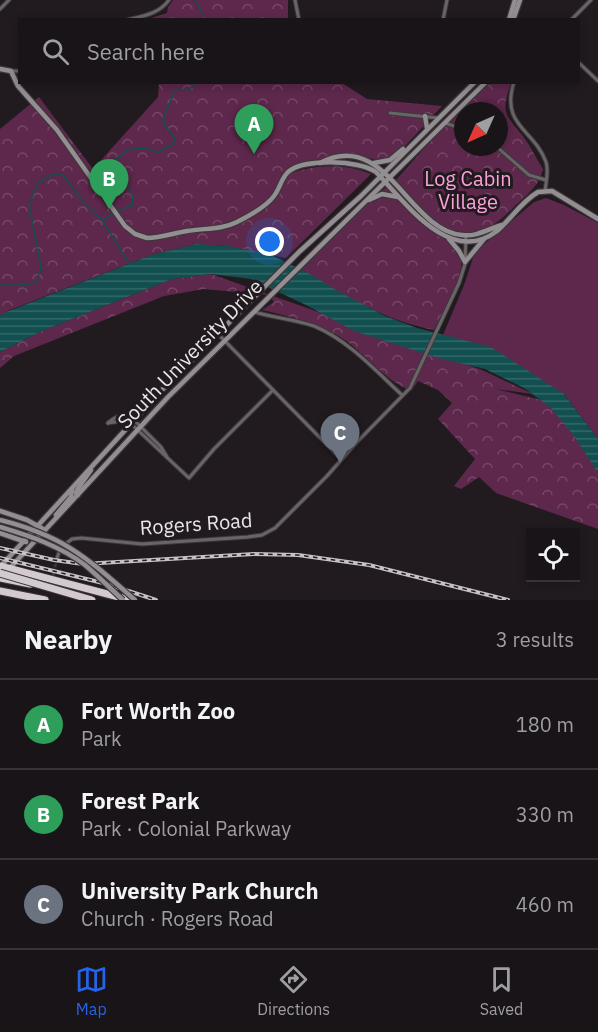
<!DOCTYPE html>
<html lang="en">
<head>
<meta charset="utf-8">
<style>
	body { margin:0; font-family:"IBM Plex Sans",sans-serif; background:#262124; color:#f1f3f6 }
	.controls { position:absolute; right:18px; bottom:18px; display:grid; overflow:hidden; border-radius:0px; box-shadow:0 3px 9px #0003 }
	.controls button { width:54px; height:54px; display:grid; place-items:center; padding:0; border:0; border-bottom:2px solid #373336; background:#191417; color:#f1f3f6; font:30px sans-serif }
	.compass { position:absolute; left:454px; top:102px; width:54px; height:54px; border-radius:50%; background:#191417; box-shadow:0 3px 9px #0003; rotate:225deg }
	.you { position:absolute; left:270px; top:242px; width:21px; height:21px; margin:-15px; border:4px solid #fff; border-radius:50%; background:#1a73e8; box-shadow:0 0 0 9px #1a73e833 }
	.badge { display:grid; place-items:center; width:39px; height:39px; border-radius:50%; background:#2563eb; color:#fff; font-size:20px; font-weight:700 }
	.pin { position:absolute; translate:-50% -50px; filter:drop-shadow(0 2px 3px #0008) }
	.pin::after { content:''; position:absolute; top:32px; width:21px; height:18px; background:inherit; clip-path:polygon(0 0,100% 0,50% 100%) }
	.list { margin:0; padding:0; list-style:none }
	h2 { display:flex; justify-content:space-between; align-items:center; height:78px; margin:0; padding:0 24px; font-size:26px }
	h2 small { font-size:20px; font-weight:400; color:#9f9ea1 }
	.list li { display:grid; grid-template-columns:39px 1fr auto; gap:18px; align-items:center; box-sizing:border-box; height:90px; padding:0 24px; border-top:2px solid #373336 }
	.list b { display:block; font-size:22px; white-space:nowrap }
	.list p { margin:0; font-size:20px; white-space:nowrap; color:#9f9ea1 }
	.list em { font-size:20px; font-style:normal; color:#9f9ea1 }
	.icon { flex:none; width:33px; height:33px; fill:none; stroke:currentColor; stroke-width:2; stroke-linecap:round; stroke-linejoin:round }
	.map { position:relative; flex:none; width:598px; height:600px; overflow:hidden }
	.search { position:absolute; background:#191417; box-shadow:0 3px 9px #0003; left:18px; right:18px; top:18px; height:66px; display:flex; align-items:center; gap:15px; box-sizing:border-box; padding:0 21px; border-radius:0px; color:#9f9ea1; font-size:22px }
	.sheet { height:348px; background:#191417 }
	nav { display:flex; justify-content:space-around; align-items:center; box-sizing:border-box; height:84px; border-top:2px solid #373336; background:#191417; font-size:16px; color:#9f9ea1 }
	nav a { display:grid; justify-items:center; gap:3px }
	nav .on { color:#2563eb }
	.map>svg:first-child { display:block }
</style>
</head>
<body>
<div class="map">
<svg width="598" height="600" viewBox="0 0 598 600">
	<defs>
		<pattern id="forest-crowns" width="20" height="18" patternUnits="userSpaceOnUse" patternTransform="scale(1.5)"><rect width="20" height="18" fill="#5e284c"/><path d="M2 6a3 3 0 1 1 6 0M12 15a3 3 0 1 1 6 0" fill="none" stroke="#754766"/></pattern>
		<pattern id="water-rules" width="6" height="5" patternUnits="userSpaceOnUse" patternTransform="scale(1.5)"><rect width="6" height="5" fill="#124f50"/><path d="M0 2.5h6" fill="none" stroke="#356869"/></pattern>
	</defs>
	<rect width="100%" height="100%" fill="#211b1f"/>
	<path fill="#5e284c" d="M 546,198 L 564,205 L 598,223 L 598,439 L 565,395 L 443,335 L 464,285 L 475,252 L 534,202 Z"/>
	<g fill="url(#forest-crowns)" fill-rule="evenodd">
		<path d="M 173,0 L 288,0 L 288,19 L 145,20 L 167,13 L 168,7 Z"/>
		<path d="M 159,83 L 342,83 L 367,99 L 442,106 L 407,144 L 392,157 L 383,160 L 338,155 L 292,167 L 284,175 C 313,165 342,162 371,174 L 286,258 L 227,246 L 196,244 L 151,255 L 10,310 L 0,316 L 0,129 L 39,97 L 93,169 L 158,97 Z"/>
		<path d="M 490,83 L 511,83 C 501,112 504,113 522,135 C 530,145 536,158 543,169 C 539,187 525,196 512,209 C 460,261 434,221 395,181 L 444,126 ZM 463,111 L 499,111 L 499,147 L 463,147 Z"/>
		<path d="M 386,187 C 397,199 407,211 418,221 C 432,234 458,240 461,261 C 464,279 442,314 434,330 C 384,320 342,295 299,268 Z"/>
		<path d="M 211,274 L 482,370 L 533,394 L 496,389 L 554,403 L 598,472 L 598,529 L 496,493 L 479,477 L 461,489 L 454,486 L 475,459 L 438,419 L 452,403 L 438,390 L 418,381 L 411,391 C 385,380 367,356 345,340 C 320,323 291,317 262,310 L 274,302 L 269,295 L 204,289 L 164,296 L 14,356 L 0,368 L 0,352 L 42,331 L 172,279 Z"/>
	</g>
	<path fill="url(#water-rules)" d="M 196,244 L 227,246 L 269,254 L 312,275 L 336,290 L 385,316 L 417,328 L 491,347 L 564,394 L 598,439 L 598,473 L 574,436 L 551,408 L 524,388 L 485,369 L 438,358 L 354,331 L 306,305 L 251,279 L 211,274 L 172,279 L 42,331 L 0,352 L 0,316 L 4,313 L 151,255 Z"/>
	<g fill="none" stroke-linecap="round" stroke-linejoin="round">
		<g stroke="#124f50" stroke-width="1.5">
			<path d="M 195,0 L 202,13 L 201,20"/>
			<path d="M 130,265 L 102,220 L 124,208 L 132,206 C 138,185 112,179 110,162 L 123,154 L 125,151 C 141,146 144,149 159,152 L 173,144 L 175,139 L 163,122 L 166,110 L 176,89 L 189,90 L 196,82"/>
			<path d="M 0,285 L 21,285 L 36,283 L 41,267 L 29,205 L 38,183 L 51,175 L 63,175 L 83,202 L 102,220"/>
		</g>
		<path stroke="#3f393d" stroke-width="3" stroke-dasharray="3 1.5" stroke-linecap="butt" d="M 53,576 L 57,558"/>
		<defs>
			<g id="street">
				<path d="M 295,0 L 299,20"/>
				<path d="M 0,9 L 9,0"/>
				<path d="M 127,20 C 143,16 159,14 169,0"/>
				<path d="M 443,20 L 447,0"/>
				<path d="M 571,20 L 591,0"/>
				<path d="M 578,62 L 598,81"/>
				<path d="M 11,71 L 20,71"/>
				<path d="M 514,82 C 500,126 534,129 546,162 C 549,171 546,182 545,191"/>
				<path d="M 390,113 L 438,118"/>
				<path d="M 445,123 L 463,129"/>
				<path d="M 497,147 L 529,175 L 546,180"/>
				<path d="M 255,312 C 274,318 294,319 314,326 C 348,340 375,370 402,395"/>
				<path d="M 218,334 L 341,459"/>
				<path d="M 108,423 L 127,420 L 189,478 L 214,449 L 273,390"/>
				<path d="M 108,423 C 114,418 121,413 129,415 L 161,447 L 167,457"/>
				<path d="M 64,545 L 72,539 L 81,538 L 142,544 L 248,537 L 262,535 L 275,528 L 327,476 L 357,442 L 410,388 L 459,283 L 465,264 L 466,235"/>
				<path d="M 57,558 L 60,550"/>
			</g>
			<g id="secondary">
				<path d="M 509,20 L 515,0"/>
				<path d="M 513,20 L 520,0"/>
				<path d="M 0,69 L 11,71 L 18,86 L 57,130 L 125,226 L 135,234 L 147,238 C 160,238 174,233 187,231 C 204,228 221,230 237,222 C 249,216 266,207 274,196 C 280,188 281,179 288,172 C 304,158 359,160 376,172 C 405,202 450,267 497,231 C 511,219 521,202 538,192 L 552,191 L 598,219"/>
				<path d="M 425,116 L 427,128"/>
				<path d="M 320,163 C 386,128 408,230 462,235 C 477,237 488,229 502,225"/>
				<path d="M 374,163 L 390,160 L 403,149"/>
				<path d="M 369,200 L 382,194 L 398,197"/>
				<path d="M 449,239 L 459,251 L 465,262 L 484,239"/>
				<path d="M 78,495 L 76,493 L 77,490 L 91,470"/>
				<path d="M 0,511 L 27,520 L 45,530"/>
				<path d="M 56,515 L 71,497 L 72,490"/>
				<path d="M 0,533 L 26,542"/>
				<path d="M 0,567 L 159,393 L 299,252 L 361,196 L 475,82"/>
				<path d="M 9,569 L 168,397 L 486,82"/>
			</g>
			<g id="highway">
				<path d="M 0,566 L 130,600"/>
				<path d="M 0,578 L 30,584"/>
				<path d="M 0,591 L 45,600"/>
			</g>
		</defs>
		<use href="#street" stroke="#3d373b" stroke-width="5"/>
		<use href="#secondary" stroke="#3d373b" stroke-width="7"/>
		<use href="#highway" stroke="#3d373b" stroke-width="9"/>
		<use href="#street" stroke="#686567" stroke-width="3"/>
		<use href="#secondary" stroke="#938e91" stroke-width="4.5"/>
		<use href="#highway" stroke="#d3cacf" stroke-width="7"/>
		<defs>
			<g id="rail">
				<path d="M 0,548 L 54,560 L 83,564 L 254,554 L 298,555 L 369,565 L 508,600"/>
				<path d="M 0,558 L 107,584 L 156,600"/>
			</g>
		</defs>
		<use href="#rail" stroke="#c6c1c4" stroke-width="4"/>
		<use href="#rail" stroke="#211b1f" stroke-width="1.5" stroke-dasharray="4.5" stroke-linecap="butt"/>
		<defs>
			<g id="secondary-bridge">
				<path d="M 0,520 C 64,536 87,558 135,600"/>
				<path d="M 0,527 C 30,536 60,546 85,565 C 98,576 110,588 123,600"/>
			</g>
			<path id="highway-bridge" d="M 0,573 L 92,600"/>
		</defs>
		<use href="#secondary-bridge" stroke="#3d373b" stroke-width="7" stroke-linecap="butt"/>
		<use href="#highway-bridge" stroke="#3d373b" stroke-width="9" stroke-linecap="butt"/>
		<use href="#secondary-bridge" stroke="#938e91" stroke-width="4.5"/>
		<use href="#highway-bridge" stroke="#d3cacf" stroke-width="7"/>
	</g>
	<g text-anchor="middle" stroke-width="6" stroke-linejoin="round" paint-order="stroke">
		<g font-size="20" fill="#fca1db" stroke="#211b1f">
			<text x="468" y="186">Log Cabin<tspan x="468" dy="23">Village</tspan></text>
		</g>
		<g font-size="20" fill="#eae6e8" stroke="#211b1f">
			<text transform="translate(190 354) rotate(-46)" y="7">South University Drive</text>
			<text transform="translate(196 524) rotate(-4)" y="7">Rogers Road</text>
		</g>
	</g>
</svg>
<div class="controls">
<button><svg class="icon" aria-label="locate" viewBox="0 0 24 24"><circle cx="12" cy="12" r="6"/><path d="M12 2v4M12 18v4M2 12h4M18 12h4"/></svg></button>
</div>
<svg class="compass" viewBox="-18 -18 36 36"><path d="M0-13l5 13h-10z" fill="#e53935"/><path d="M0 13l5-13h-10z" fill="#9f9ea1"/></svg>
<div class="you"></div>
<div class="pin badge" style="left:254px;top:154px;background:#2e9e5b">A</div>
<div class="pin badge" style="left:109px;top:209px;background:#2e9e5b">B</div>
<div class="pin badge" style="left:340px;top:463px;background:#6b7280">C</div>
<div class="search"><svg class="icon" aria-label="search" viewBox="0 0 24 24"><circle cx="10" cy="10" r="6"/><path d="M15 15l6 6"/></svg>Search here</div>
</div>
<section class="sheet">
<h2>Nearby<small>3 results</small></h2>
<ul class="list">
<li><span class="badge" style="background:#2e9e5b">A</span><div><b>Fort Worth Zoo</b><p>Park</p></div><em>180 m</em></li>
<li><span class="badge" style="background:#2e9e5b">B</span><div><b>Forest Park</b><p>Park · Colonial Parkway</p></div><em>330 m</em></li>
<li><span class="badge" style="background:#6b7280">C</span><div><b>University Park Church</b><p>Church · Rogers Road</p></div><em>460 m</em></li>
</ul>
</section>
<nav>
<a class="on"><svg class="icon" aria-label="map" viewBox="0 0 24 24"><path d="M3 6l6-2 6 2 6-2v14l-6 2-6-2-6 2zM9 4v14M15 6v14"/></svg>Map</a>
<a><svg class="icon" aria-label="directions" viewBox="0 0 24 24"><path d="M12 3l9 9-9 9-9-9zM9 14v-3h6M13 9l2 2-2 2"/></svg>Directions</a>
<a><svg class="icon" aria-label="saved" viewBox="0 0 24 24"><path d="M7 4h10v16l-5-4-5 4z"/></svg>Saved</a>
</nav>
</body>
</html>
